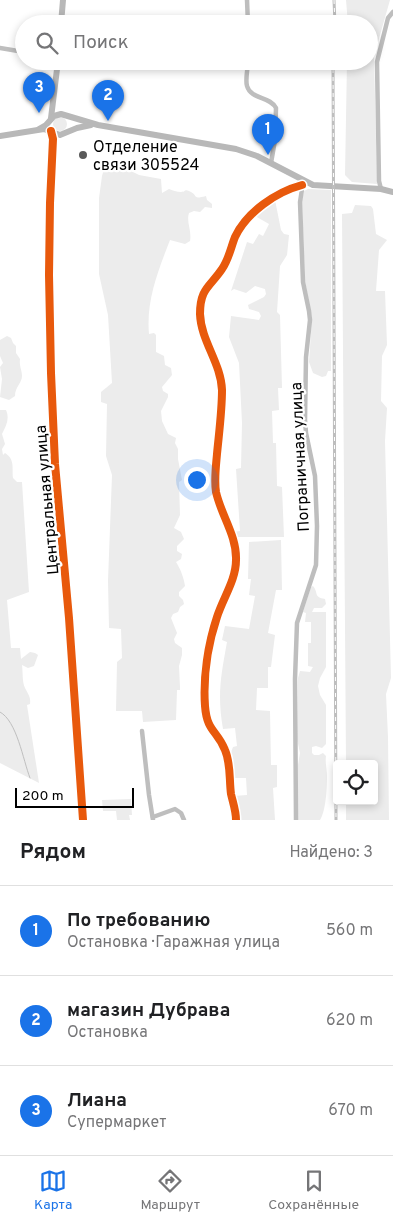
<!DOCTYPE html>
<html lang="ru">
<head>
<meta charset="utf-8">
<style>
	body { margin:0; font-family:Overpass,sans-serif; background:#f6f6f6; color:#202124 }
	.controls { position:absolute; right:15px; bottom:15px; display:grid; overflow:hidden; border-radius:5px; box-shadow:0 2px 8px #0003 }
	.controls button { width:45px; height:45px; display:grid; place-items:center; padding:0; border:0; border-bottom:1px solid #e0e0e0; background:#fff; color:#202124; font:25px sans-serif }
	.scale { position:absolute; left:15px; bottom:12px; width:119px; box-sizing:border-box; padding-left:5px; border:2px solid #000; border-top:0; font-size:14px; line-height:18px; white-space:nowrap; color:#000; -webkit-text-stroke:4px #fff; paint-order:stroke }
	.you { position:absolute; left:196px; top:479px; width:18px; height:18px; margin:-12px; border:4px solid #fff; border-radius:50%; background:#1a73e8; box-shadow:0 0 0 8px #1a73e833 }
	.badge { display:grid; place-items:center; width:32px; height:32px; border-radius:50%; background:#1a73e8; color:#fff; font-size:16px; font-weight:700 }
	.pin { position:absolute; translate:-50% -41px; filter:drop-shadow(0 1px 2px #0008) }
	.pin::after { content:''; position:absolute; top:26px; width:18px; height:15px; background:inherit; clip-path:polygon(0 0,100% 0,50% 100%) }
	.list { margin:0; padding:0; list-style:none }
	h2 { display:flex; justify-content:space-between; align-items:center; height:65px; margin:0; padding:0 20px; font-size:21px }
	h2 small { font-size:16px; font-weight:400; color:#757577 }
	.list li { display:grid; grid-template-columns:32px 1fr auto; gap:15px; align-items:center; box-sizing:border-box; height:90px; padding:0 20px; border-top:1px solid #e0e0e0 }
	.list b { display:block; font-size:19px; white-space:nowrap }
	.list p { margin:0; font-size:16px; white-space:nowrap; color:#757577 }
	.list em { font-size:16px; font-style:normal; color:#757577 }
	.icon { flex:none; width:28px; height:28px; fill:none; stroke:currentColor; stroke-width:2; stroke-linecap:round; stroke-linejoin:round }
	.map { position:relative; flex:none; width:393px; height:820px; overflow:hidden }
	.search { position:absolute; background:#fff; box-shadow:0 2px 8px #0003; left:15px; right:15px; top:15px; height:55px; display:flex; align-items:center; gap:12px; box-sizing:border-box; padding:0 18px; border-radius:28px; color:#757577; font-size:19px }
	.sheet { height:335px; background:#fff }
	nav { display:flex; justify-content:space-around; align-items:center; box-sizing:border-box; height:70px; border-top:1px solid #e0e0e0; background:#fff; font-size:14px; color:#757577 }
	nav a { display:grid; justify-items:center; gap:2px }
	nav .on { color:#1a73e8 }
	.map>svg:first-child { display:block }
</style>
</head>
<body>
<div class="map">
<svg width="393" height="820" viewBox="0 0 393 820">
	<rect width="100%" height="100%" fill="#fff"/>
	<g fill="#ececec">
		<path d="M 346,0 L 390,0 L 374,56 L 377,184 L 352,182 L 345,175 L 347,61 L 369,61 L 369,24 L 348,24 Z"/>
		<circle cx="60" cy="124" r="7"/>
		<path d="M 104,169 L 131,171 L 139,175 L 161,179 L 162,193 L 169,189 C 172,190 177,192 181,192 C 186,192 184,189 189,191 C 199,195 191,200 206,196 L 207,200 L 212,204 L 212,208 L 205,207 L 200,212 L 194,211 L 189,213 C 186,222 192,231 190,241 L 185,244 L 170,240 C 158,271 146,301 149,334 L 154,333 L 156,335 L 156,352 L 164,356 L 165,365 L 171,368 L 172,375 L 162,387 L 163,391 L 168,394 L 168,397 L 161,411 L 162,421 L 168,434 L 176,438 L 175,443 L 178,449 L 178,459 L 182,480 L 179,482 L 180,515 L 174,528 L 181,532 L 184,539 L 177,546 L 177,551 L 182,554 L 181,559 L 176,562 C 180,568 184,578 185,586 L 179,592 L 179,596 L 183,600 L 184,604 L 180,607 L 178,612 L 173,614 L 171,618 L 177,633 L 174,639 L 175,643 L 182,648 L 182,655 L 179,666 L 180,687 L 180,690 L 177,690 L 176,720 L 143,722 L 142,711 L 116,711 L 117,662 L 122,658 L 121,629 L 109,628 L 108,581 L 112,475 L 106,456 L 107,404 L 101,402 L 101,392 L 112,383 L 108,315 L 99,274 L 99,198 L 102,176 Z"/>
		<path d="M 308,189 L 331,190 L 331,371 L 328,371 L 326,376 L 322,377 L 313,373 L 309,362 L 312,318 L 305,281 L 302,200 L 304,191 Z"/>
		<path d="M 275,200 L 281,230 L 284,234 L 289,235 L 287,255 L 280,266 L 277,312 L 280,315 L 282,388 L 278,388 L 279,410 L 272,411 L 273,443 L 276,443 L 277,486 L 282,487 L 284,537 L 235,537 L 233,532 L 240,531 L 236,469 L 241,468 L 242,423 L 239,363 L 229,337 L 231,316 L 259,320 L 261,316 L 259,312 L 249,309 L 248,305 L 264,297 L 266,294 L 265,289 L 255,286 L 246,293 L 234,289 L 231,291 L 247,242 L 253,244 L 259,234 L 263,236 L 269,224 L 255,216 Z"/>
		<path d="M 355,205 L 371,206 L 373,209 L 376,234 L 387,240 L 379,250 L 376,291 L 385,291 L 387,345 L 382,356 L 381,401 L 387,408 L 385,441 L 391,678 L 386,694 L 388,737 L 389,820 L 346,820 L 346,801 L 374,801 L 374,764 L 346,764 L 342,214 L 352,213 Z"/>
		<path d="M 7,336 L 11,338 L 13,343 L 16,346 L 16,353 L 20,359 C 19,366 22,370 22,376 C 22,383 15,387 15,396 L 9,400 L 0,397 L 2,379 L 0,367 L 3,363 L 0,356 L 0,340 Z"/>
		<path d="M 0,410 L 6,410 C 10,419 6,426 2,434 L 5,444 L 2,449 L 3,455 L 5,453 C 15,459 12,468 13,478 L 17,482 L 22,482 L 29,592 L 7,600 L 11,648 L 20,648 L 21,659 L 30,652 L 35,653 L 38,655 L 34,666 L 28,668 L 22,665 C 23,672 22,682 25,688 C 28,694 31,697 30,704 L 27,705 L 39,783 L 0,763 Z"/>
		<path d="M 281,540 L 282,590 L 276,590 L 268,633 L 275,635 L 271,667 L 268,667 L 268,688 L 257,688 L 256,710 L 270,711 L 271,765 L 277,765 L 277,787 L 273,788 L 275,820 L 238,820 L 234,796 L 247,795 L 246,778 L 233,778 L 230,755 L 233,747 L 237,746 L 235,728 L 223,729 C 217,694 221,676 227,642 L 222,640 L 225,626 L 249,629 L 255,596 L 249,595 L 251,579 L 248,579 L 249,542 Z"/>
		<path d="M 313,586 C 319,593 313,597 325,599 L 326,604 L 322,608 L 314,608 L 312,612 L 326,612 L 326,667 L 320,678 L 318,686 L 320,695 L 326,705 L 326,744 L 322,748 L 316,746 L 312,747 L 312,753 L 314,755 L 319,755 L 323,753 L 326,756 C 325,763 327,769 327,776 C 327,787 326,811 320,820 L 298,820 L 298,765 L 300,753 L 297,739 L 298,678 L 300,671 L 310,672 L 313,667 L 308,666 L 308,643 L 311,643 L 311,622 L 305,622 L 306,613 L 303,612 L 311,587 Z"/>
		<path d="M 131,799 L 132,815 L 129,815 L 130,820 L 117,820 L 116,811 L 103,811 L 102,800 Z"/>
	</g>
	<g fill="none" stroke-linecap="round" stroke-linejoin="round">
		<path stroke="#bfbfbf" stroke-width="1" d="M 0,712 C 17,721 23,760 30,778"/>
		<g stroke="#bebebe" stroke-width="4.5">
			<path d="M 247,0 L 248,24"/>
			<path d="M 0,48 L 24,52"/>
			<path d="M 248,61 C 248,69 245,79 247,86 C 251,100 270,96 276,108 L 275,140 L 271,163"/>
			<path d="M 52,132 L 53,143 L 50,203 L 49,275 L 51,373 L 55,464 L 69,618 L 83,820"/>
			<path d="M 381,189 L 379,181 L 377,62 L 388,18 L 393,12"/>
			<path d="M 142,731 L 149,795 L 153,820"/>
			<path d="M 153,817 L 175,809 L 181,813 L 184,820"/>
			<path d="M 236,820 C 236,811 233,803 231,794 C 229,779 231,764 225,750 C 217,730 207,732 205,706 C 203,677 208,644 217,617 C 223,598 236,580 236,560 C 237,536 221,515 216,492 C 214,480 216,466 217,454 C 219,433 222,411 222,390 C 221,363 201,341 200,314 C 200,288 210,287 222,269 C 229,259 231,247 235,237 C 247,212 276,192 302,185"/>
			<path d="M 296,820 L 295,679 L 297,623 L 316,565 L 317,526 L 315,476 L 306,433 L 305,420 L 306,357 L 310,320 L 309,311 L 303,282 L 300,202 L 303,183"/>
		</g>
		<g stroke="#b8b8b8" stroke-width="6">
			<path d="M 61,24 L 63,0"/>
			<path d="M 51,118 L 58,61"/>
			<path d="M 39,129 L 46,125 L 54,116 L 61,114 L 98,125 L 236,149 L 257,156 L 313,185 L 381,189 L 393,192"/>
			<path d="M 0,136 L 44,129 L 60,135 L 77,128 L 91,125"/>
		</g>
		<defs>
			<g id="rail">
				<path d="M 334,0 L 335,24"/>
				<path d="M 333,61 L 336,820"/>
			</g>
		</defs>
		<use href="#rail" stroke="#bebebe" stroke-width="3"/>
		<use href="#rail" stroke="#fff" stroke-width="1" stroke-dasharray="4" stroke-linecap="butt"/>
		<defs>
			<g id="cycleway">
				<path d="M 51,131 L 53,139 L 50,203 L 49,275 L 51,373 L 55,464 L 69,618 L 83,820"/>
				<path d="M 236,820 C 236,811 233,803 231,794 C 229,779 231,764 225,750 C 217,730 207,732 205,706 C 203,677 208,644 217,617 C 223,598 236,580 236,560 C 237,536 221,515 216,492 C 214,480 216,466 217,454 C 219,433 222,411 222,390 C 221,363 201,341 200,314 C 200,288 210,287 222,269 C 229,259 231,247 235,237 C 247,212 276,192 302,185"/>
			</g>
		</defs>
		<use href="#cycleway" stroke="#fff" stroke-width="11"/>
		<use href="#cycleway" stroke="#e8590c" stroke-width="8"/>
	</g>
	<circle fill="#595959" stroke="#fff" stroke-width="2" cx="83" cy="155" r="5"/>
	<g text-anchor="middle" stroke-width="4.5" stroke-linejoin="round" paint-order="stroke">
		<g font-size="16" fill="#000" stroke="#fff" text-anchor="start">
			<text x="93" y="152">Отделение<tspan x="93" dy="18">связи 305524</tspan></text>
		</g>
		<g font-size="16" fill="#000" stroke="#fff">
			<text transform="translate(299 457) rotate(-93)" y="6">Пограничная улица</text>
			<text transform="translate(46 500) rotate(-95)" y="6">Центральная улица</text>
		</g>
	</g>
</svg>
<div class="controls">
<button><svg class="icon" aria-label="locate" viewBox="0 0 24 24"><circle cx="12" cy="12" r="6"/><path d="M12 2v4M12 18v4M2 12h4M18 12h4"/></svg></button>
</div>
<div class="scale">200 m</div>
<div class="you"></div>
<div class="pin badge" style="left:268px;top:155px">1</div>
<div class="pin badge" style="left:108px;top:121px">2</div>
<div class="pin badge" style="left:39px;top:113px">3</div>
<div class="search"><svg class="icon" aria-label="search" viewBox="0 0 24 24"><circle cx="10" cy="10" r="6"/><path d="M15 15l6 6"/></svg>Поиск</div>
</div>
<section class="sheet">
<h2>Рядом<small>Найдено: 3</small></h2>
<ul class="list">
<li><span class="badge">1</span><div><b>По требованию</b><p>Остановка · Гаражная улица</p></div><em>560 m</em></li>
<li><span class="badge">2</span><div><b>магазин Дубрава</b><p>Остановка</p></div><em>620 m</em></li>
<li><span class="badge">3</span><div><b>Лиана</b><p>Супермаркет</p></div><em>670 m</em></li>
</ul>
</section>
<nav>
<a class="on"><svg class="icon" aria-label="map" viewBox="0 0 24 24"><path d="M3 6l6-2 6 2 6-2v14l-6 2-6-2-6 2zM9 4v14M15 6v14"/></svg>Карта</a>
<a><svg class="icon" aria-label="directions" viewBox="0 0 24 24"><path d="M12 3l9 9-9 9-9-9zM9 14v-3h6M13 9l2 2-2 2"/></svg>Маршрут</a>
<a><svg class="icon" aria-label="saved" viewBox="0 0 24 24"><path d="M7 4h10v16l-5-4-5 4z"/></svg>Сохранённые</a>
</nav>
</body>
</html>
